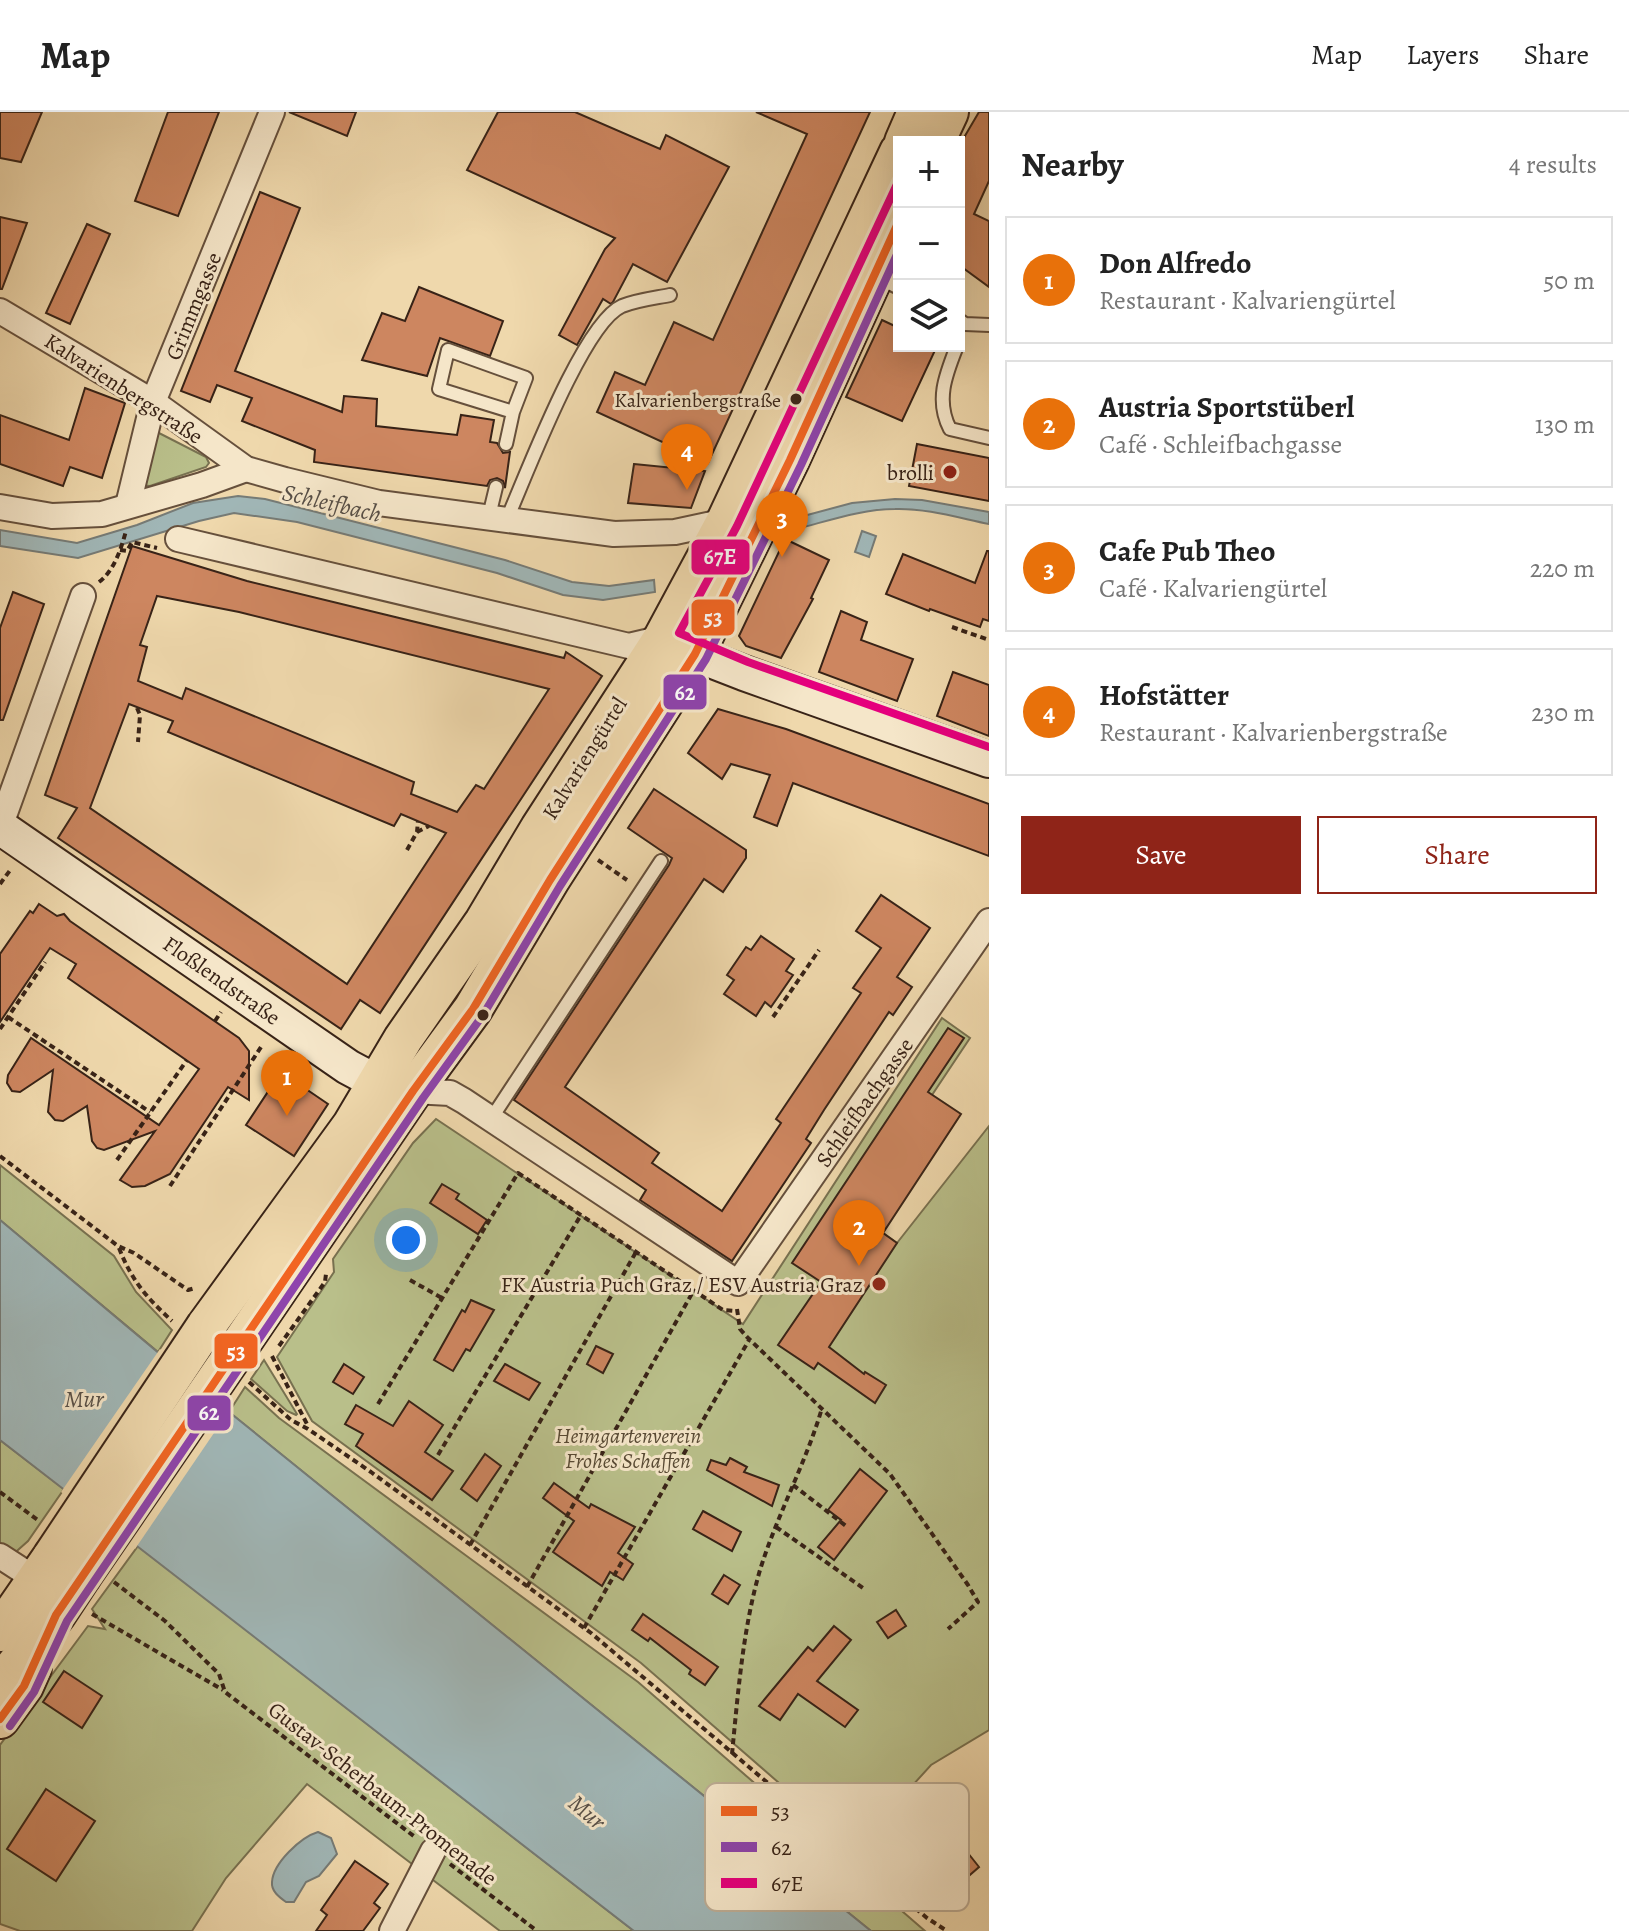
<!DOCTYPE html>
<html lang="en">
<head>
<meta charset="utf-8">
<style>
	body { margin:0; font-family:Alegreya,serif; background:#f6f6f6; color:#222 }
	.controls { position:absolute; right:24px; top:24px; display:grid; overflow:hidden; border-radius:0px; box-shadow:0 8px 32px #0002 }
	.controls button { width:72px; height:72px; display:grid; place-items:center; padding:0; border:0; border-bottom:2px solid #e0e0e0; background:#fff; color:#222; font:40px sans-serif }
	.you { position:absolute; left:406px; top:1128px; width:28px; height:28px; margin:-20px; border:6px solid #fff; border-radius:50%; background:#1a73e8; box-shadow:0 0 0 12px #1a73e833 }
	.badge { display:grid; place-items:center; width:52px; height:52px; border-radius:50%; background:#8f2418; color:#fff; font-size:26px; font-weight:700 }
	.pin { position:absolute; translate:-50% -66px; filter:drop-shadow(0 2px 4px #0008) }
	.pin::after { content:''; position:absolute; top:42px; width:28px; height:24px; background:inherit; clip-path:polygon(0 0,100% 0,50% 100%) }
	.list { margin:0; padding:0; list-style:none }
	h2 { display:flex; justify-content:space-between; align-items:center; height:104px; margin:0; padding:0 32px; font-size:34px }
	h2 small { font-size:26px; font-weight:400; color:#767676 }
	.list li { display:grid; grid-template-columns:52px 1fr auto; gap:24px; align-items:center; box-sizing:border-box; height:128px; margin:0 16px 16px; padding:0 16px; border:2px solid #e0e0e0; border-radius:0px }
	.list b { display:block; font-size:30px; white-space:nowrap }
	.list p { margin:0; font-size:26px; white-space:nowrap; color:#767676 }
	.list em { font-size:26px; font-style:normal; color:#767676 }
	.actions { display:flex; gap:16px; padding:24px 32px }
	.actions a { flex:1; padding:18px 0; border:2px solid #8f2418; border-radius:0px; text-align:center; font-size:28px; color:#8f2418 }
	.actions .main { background:#8f2418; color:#fff }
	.icon { flex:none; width:44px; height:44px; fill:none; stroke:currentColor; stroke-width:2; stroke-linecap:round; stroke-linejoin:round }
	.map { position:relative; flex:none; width:989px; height:1819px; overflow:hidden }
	header { display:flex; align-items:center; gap:48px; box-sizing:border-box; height:112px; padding:0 40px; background:#fff; border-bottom:2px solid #e0e0e0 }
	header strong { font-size:38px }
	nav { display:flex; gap:44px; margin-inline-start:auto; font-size:28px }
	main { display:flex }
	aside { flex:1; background:#fff }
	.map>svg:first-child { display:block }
</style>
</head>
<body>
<header>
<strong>Map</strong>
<nav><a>Map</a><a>Layers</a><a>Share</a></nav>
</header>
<main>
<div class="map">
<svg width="989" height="1819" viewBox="0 0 989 1819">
	<rect width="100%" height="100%" fill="#efd8ac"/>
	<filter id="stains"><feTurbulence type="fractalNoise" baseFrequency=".0025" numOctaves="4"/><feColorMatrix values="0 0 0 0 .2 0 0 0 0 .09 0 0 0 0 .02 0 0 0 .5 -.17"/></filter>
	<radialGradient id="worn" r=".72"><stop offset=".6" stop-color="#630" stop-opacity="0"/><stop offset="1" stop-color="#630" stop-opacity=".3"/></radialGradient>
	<g fill="#b9bf8a" stroke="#787150" stroke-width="2">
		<path d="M 157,320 L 206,345 L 209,351 L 206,355 L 150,374 L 139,373 Z"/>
		<path d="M 942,906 L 970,926 L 848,1109 L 883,1121 L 897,1131 L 989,1014 L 989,1618 L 931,1653 L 855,1737 L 641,1551 L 312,1309 L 277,1245 L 334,1160 L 333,1147 L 413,1031 L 436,1007 L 743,1212 Z"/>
		<path d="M 0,1053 L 114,1144 L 136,1180 L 172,1218 L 158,1240 L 0,1108 Z"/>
		<path d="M 264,1248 L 297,1302 L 296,1303 L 287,1299 L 251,1267 Z"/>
		<path d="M 245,1275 L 279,1306 L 638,1570 L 925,1819 L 871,1819 L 229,1300 Z"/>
		<path d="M 0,1328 L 64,1377 L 28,1429 L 0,1454 Z"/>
		<path d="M 138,1434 L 634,1819 L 500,1819 L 307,1672 L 226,1766 L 192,1819 L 20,1819 L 0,1812 L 0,1633 L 88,1514 L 105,1517 L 92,1497 Z"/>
	</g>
	<g fill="#a0b6b6" stroke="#767b76" stroke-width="2">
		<path d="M 238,384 L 265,387 L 505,448 L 572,470 L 609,474 L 654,468 L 655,480 L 603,488 L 563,483 L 497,461 L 297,410 L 234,401 L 199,409 L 78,446 L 0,434 L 0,418 L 77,431 L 137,413 L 193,391 Z"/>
		<path d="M 895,387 L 922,388 L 989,400 L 989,412 C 959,406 926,396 895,397 C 862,397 828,409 796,417 L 796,406 L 852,391 Z"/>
		<path d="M 862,419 L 876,424 L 869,445 L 855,440 Z"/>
		<path d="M 0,1108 L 229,1300 L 871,1819 L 634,1819 L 0,1328 Z"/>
		<path d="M 318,1720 L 331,1726 L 337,1742 L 319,1764 L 306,1770 L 294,1790 L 286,1790 C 279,1785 271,1779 272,1770 C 273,1751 301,1725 318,1720 Z"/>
	</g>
	<g fill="#efd8ac">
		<path d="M 160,1237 L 191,1263 L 93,1405 L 61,1380 Z"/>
		<path d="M 200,1270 L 231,1296 L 135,1437 L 103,1412 Z"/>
	</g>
	<g fill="#cd8660" stroke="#382317" stroke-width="2" fill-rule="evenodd">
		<path d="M 0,0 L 42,0 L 21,50 L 0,46 Z"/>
		<path d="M 168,0 L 219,0 L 178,104 L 135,89 Z"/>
		<path d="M 289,0 L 356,0 L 347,24 Z"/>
		<path d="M 498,0 L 575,0 L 660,37 L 666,23 L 729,55 L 667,170 L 633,152 L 613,190 L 611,192 L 603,187 L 577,233 L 559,223 L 605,137 L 615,126 L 467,58 Z"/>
		<path d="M 756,0 L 870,0 L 708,351 L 597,300 L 615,260 L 645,273 L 674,210 L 713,228 L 807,22 Z"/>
		<path d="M 979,0 L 989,0 L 989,69 L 974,102 L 989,109 L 989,175 L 959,153 L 959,34 Z"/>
		<path d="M 260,80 L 300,96 L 235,259 L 342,300 L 344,284 L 377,287 L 376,314 L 457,323 L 461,303 L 494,308 L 490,330 L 497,331 L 503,341 L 510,340 L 505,376 L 503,369 L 497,366 L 490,368 L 487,374 L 314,350 L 315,338 L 242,309 L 252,286 L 217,273 L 210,290 L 181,279 Z"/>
		<path d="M 0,105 L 27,111 L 2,177 L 0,177 Z"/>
		<path d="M 87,112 L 110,122 L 70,212 L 46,201 Z"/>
		<path d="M 419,175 L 503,209 L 490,244 L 440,226 L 427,264 L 362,248 L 382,201 L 405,209 Z"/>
		<path d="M 882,208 L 899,216 L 899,234 L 937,234 L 902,309 L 846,285 Z"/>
		<path d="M 85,276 L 125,291 L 102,366 L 70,355 L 63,374 L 0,352 L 0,303 L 69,328 Z"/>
		<path d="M 917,332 L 989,346 L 989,389 L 909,374 Z"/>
		<path d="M 634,352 L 705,359 L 691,396 L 628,391 Z"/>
		<path d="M 785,427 L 829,448 L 811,486 L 813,487 L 781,546 L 746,534 L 739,524 Z"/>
		<path d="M 132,434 L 247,469 L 564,546 L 566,540 L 602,564 L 380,901 L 360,888 L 341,917 L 58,726 L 77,696 L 45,683 ZM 157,484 L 239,500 L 549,577 L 484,677 L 476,673 L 457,700 L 411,682 L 414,670 L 186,576 L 182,587 L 138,569 L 147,535 L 140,533 ZM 129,592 L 173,609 L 168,620 L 394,714 L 401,702 L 446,721 L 347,872 L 90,696 Z"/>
		<path d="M 987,439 L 989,439 L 989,509 L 983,507 L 980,515 L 930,497 L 929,499 L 886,482 L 903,442 L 975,471 Z"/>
		<path d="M 13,480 L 44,492 L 3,608 L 0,608 L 0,516 Z"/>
		<path d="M 841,499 L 867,510 L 861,528 L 913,547 L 897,589 L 819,560 Z"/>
		<path d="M 953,560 L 989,573 L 989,624 L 937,604 Z"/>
		<path d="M 718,597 L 786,617 L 989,692 L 989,744 L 793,671 L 777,714 L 754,705 L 770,663 L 731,652 L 722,667 L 688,641 Z"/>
		<path d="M 654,677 L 746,738 L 746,746 L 723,780 L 704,767 L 565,975 L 659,1041 L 652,1051 L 722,1099 L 781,1011 L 776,1007 L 861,881 L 853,876 L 881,836 L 856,819 L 881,783 L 930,816 L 897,865 L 912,875 L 893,903 L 889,900 L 824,998 L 806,1027 L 811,1031 L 732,1149 L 640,1088 L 646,1078 L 514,988 L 669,753 L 672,746 L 628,716 Z"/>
		<path d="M 39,792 L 57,804 L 64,802 L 70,809 L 239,926 L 249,939 L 249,988 L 228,975 L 170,1062 L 145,1074 L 132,1075 L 120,1068 L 155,1019 L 104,1038 L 97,1036 L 92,1029 L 87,994 L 63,1009 L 55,1008 L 48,1000 L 53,958 L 20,980 L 12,979 L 7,971 L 8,963 L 31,926 L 159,1013 L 199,957 L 68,866 L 76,852 L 50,836 L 0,910 L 0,842 L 30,799 L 33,801 Z"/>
		<path d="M 761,824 L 794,847 L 786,859 L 793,863 L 771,895 L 765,890 L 756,904 L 724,882 L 734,868 L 727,863 L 746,835 L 751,838 Z"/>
		<path d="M 948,916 L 964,926 L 928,980 L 961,1002 L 883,1121 L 897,1131 L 829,1235 L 864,1262 L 865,1260 L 886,1273 L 875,1291 L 818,1251 L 814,1257 L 778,1233 L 821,1170 L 792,1151 Z"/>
		<path d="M 281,960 L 328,992 L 294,1044 L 246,1013 Z"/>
		<path d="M 442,1072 L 459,1082 L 456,1087 L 487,1108 L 478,1122 L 430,1091 Z"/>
		<path d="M 471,1188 L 494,1198 L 470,1239 L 466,1237 L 453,1259 L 434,1248 L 462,1198 L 465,1200 Z"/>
		<path d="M 596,1234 L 613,1242 L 603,1261 L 587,1252 Z"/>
		<path d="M 344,1252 L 364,1265 L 353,1282 L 333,1270 Z"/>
		<path d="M 505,1252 L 540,1271 L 529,1288 L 494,1269 Z"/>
		<path d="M 409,1289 L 443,1313 L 425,1340 L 453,1359 L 432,1388 L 356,1334 L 363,1322 L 345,1312 L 356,1293 L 393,1314 Z"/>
		<path d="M 485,1342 L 501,1354 L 477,1389 L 461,1377 Z"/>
		<path d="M 730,1346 L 747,1355 L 744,1360 L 779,1373 L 772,1394 L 707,1358 L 711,1348 L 726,1353 Z"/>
		<path d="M 860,1357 L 887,1379 L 834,1448 L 818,1435 L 841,1408 L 828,1398 Z"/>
		<path d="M 554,1371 L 589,1396 L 591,1392 L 635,1415 L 618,1441 L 633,1452 L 623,1468 L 610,1460 L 602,1474 L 553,1440 L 574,1409 L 543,1386 Z"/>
		<path d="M 703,1399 L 741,1420 L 732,1439 L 693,1417 Z"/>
		<path d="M 724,1463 L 740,1473 L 728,1492 L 712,1482 Z"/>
		<path d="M 896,1498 L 906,1514 L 888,1526 L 877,1510 Z"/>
		<path d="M 643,1502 L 718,1555 L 705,1573 L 689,1562 L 691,1558 L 650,1526 L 648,1529 L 632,1518 Z"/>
		<path d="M 834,1514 L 851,1528 L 817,1569 L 858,1598 L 845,1615 L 798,1582 L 780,1608 L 759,1594 L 808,1535 L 813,1539 Z"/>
		<path d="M 64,1559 L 102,1584 L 82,1616 L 43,1590 Z"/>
		<path d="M 46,1677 L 95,1709 L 56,1769 L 7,1737 Z"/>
		<path d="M 949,1717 L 979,1755 L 948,1782 L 937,1768 L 940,1765 L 932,1756 L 936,1753 L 923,1739 Z"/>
		<path d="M 355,1749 L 388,1772 L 374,1791 L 380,1796 L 363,1819 L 316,1819 L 327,1803 L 321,1798 Z"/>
	</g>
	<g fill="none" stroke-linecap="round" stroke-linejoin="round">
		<defs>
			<g id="lane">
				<path d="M 877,165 L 899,176"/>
				<path d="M 959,208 L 965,212 L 989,213"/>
				<path d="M 957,234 C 946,262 935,288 950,317 L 989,326"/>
				<path d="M 506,332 L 513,300 L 526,266 L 448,238 L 439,277 L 513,300"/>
				<path d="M 489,404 L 496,375"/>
				<path d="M 507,407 C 526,364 583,211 622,194 C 637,188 655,186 670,183"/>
				<path d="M 491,1007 L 661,749"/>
			</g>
			<g id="street">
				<path d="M 0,199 L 153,290 L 246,357 L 285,368 L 379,391 L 614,422 L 675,420 L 726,409"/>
				<path d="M 128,393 L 153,290 L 272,0"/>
				<path d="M 0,395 L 52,404 L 102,402 L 202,373 L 246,357"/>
				<path d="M 178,427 L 629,534 L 663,526"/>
				<path d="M 0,715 L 83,484"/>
				<path d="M 413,979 L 450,981 L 464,989 L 738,1171 L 989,809"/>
				<path d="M 0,1444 L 37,1468"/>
				<path d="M 392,1819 L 433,1739"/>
			</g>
			<g id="secondary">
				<path d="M 671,530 L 695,542 L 744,561 L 989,648"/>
				<path d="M 0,715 L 348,955 L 378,971 L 401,976"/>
			</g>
			<g id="primary">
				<path d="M 904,30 L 917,0"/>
				<path d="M 935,30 L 949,0"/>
				<path d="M 206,1214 L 352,1013 L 403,927 L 484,810 L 540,716 L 663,526 L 726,409 L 899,40"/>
				<path d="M 238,1236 L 413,979 L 473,897 L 550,768 L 695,542 L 790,348 L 899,109"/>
				<path d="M 0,1520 L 52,1445"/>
				<path d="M 0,1573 L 56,1503 L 81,1465"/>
				<path d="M 0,1607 L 24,1574 L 32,1556"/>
			</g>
		</defs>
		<use href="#lane" stroke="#66503c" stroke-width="16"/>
		<use href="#street" stroke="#66503c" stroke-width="28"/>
		<use href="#secondary" stroke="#382317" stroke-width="38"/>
		<use href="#primary" stroke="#382317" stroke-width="42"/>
		<g stroke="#382317" stroke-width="4" stroke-dasharray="6 4" stroke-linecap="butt">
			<path d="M 120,438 L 127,439 L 132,430 L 157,436"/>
			<path d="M 99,470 C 114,459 121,437 126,419"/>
			<path d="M 952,515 L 989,528"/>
			<path d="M 137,596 L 140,603 L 138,630"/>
			<path d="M 417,720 L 429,714"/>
			<path d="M 407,738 L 417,720 L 418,709"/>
			<path d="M 598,748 L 627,768"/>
			<path d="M 0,772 L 11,757"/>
			<path d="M 8,905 L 150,1000"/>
			<path d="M 773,905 L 819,838"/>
			<path d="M 215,909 L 221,900"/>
			<path d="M 0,917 L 45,850"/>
			<path d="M 0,1044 L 118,1134 L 134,1141 L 188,1178 L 195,1176"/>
			<path d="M 117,1048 L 187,948"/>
			<path d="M 170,1074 L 263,932"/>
			<path d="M 119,1136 C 132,1169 146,1185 172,1209"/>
			<path d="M 410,1168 L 442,1186"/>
			<path d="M 737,1197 L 740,1217 L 747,1225 L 890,1362 L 968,1473 L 978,1490 L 948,1517"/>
			<path d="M 279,1234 L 325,1170 L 326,1162"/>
			<path d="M 272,1244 L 308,1314"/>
			<path d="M 249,1270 L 291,1308 L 308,1317 L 371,1360 L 591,1521 L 927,1806 L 947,1819"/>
			<path d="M 378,1292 L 518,1061 L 723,1198 L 736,1199"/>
			<path d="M 438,1343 L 581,1103"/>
			<path d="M 793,1373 L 846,1414"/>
			<path d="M 0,1380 L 39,1409"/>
			<path d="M 776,1415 L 863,1476"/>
			<path d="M 470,1433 L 636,1140"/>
			<path d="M 114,1470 L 165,1509 L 219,1562 L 225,1580 L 415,1725"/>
			<path d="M 527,1475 L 694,1178"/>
			<path d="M 92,1502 L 223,1578"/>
			<path d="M 584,1516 L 749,1228"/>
			<path d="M 732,1642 C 738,1581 743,1516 760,1458 C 777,1403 806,1351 822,1296"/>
			<path d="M 450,1752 L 537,1819"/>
		</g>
		<use href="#lane" stroke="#f5e6c9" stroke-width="12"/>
		<use href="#street" stroke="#f5e6c9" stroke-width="24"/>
		<use href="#secondary" stroke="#f5e6c9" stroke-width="34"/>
		<use href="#primary" stroke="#efd8ac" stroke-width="38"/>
		<defs>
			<g id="primary-bridge">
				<path d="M 52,1445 L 206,1214"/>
				<path d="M 81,1465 L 238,1236"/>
			</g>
		</defs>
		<use href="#primary-bridge" stroke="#382317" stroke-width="42" stroke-linecap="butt"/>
		<use href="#primary-bridge" stroke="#efd8ac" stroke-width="38"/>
		<defs>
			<path id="bus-1" d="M 0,1607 L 24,1574 L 56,1503 L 413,979 L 473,897 L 550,768 L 695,542 L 790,348 L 899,109"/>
			<path id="bus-2" d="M 10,1614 L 34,1580 L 67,1509 L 423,986 L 483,903 L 560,774 L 706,547 L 801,353 L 899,138"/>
			<path id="bus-3" d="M 899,68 L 737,414 L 679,521 L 748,550 L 989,635"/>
		</defs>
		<use href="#bus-1" stroke="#f5e6c9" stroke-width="14"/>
		<use href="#bus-2" stroke="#f5e6c9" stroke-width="14"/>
		<use href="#bus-3" stroke="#f5e6c9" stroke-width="14"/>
		<use href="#bus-1" stroke="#f26522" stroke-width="8"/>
		<use href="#bus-2" stroke="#8e44ad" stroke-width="8"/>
		<use href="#bus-3" stroke="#e5007d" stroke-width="8"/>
	</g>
	<g fill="#382317" stroke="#f5e6c9" stroke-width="3">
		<circle cx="796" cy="287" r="7"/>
		<circle cx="483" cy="903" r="7"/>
	</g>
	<g fill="#8f2418" stroke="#f5e6c9" stroke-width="3">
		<circle cx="950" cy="360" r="8"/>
		<circle cx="879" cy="1172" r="8"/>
	</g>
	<g text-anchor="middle" stroke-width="6" stroke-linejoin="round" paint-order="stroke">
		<g font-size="20" fill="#382317" stroke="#f5e6c9" text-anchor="end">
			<text x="781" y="295">Kalvarienbergstraße</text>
		</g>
		<g font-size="22" fill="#382317" stroke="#f5e6c9">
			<text transform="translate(193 194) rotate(-68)" y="8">Grimmgasse</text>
			<text transform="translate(124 276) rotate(33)" y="8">Kalvarienbergstraße</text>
			<text transform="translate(584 646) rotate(-58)" y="8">Kalvariengürtel</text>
			<text transform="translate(222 868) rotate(35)" y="8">Floßlendstraße</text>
			<text transform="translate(864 990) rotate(-55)" y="8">Schleifbachgasse</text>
			<text transform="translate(383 1681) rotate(38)" y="8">Gustav-Scherbaum-Promenade</text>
		</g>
		<g font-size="22" fill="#382317" stroke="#f5e6c9" text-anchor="end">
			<text x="934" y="368">brolli</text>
			<text x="863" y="1180">FK Austria Puch Graz / ESV Austria Graz</text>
		</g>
		<g font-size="22" font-style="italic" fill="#584a34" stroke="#f5e6c9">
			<text x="628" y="1331">Heimgartenverein<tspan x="628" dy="25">Frohes Schaffen</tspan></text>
		</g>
		<g font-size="24" font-style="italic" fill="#574f47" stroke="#f5e6c9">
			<text transform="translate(332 391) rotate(13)" y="8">Schleifbach</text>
			<text x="84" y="1295">Mur</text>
			<text transform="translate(587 1700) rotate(40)" y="8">Mur</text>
		</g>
	</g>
	<rect x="705" y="1671" width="264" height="128" rx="12" fill="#f5e6c9" stroke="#bcac94" stroke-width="2"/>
	<rect x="721" y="1694" width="36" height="10" fill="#f26522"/>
	<rect x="721" y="1730" width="36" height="10" fill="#8e44ad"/>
	<rect x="721" y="1766" width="36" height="10" fill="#e5007d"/>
	<g font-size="22" fill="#382317">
		<text x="771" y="1707">53</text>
		<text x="771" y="1743">62</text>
		<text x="771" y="1779">67E</text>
	</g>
	<g stroke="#f5e6c9" stroke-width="3">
		<rect x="690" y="426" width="61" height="38" rx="8" fill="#e5007d"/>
		<rect x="690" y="486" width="46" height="39" rx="8" fill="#f26522"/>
		<rect x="662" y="561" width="46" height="38" rx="8" fill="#8e44ad"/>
		<rect x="213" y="1220" width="46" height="38" rx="8" fill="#f26522"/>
		<rect x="186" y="1282" width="46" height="38" rx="8" fill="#8e44ad"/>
	</g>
	<g font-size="22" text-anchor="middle" font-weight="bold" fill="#fff">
		<text x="720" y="452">67E</text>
		<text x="713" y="513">53</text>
		<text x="685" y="588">62</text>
		<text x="236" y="1247">53</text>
		<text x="209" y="1308">62</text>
	</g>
	<rect width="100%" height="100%" filter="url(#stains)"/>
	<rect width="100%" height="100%" fill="url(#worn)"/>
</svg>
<div class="controls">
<button>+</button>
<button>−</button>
<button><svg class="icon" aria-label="layers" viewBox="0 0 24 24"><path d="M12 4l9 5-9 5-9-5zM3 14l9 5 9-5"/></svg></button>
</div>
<div class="you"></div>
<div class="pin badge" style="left:287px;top:1004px;background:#e8710a">1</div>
<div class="pin badge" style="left:859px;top:1154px;background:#e8710a">2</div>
<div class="pin badge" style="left:782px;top:445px;background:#e8710a">3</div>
<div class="pin badge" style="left:687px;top:378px;background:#e8710a">4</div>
</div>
<aside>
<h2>Nearby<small>4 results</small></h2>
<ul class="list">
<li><span class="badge" style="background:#e8710a">1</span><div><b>Don Alfredo</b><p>Restaurant · Kalvariengürtel</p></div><em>50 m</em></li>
<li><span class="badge" style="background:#e8710a">2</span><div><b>Austria Sportstüberl</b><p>Café · Schleifbachgasse</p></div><em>130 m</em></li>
<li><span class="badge" style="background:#e8710a">3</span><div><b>Cafe Pub Theo</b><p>Café · Kalvariengürtel</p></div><em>220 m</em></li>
<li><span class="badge" style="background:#e8710a">4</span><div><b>Hofstätter</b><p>Restaurant · Kalvarienbergstraße</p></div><em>230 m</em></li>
</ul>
<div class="actions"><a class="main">Save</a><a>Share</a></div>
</aside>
</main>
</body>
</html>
